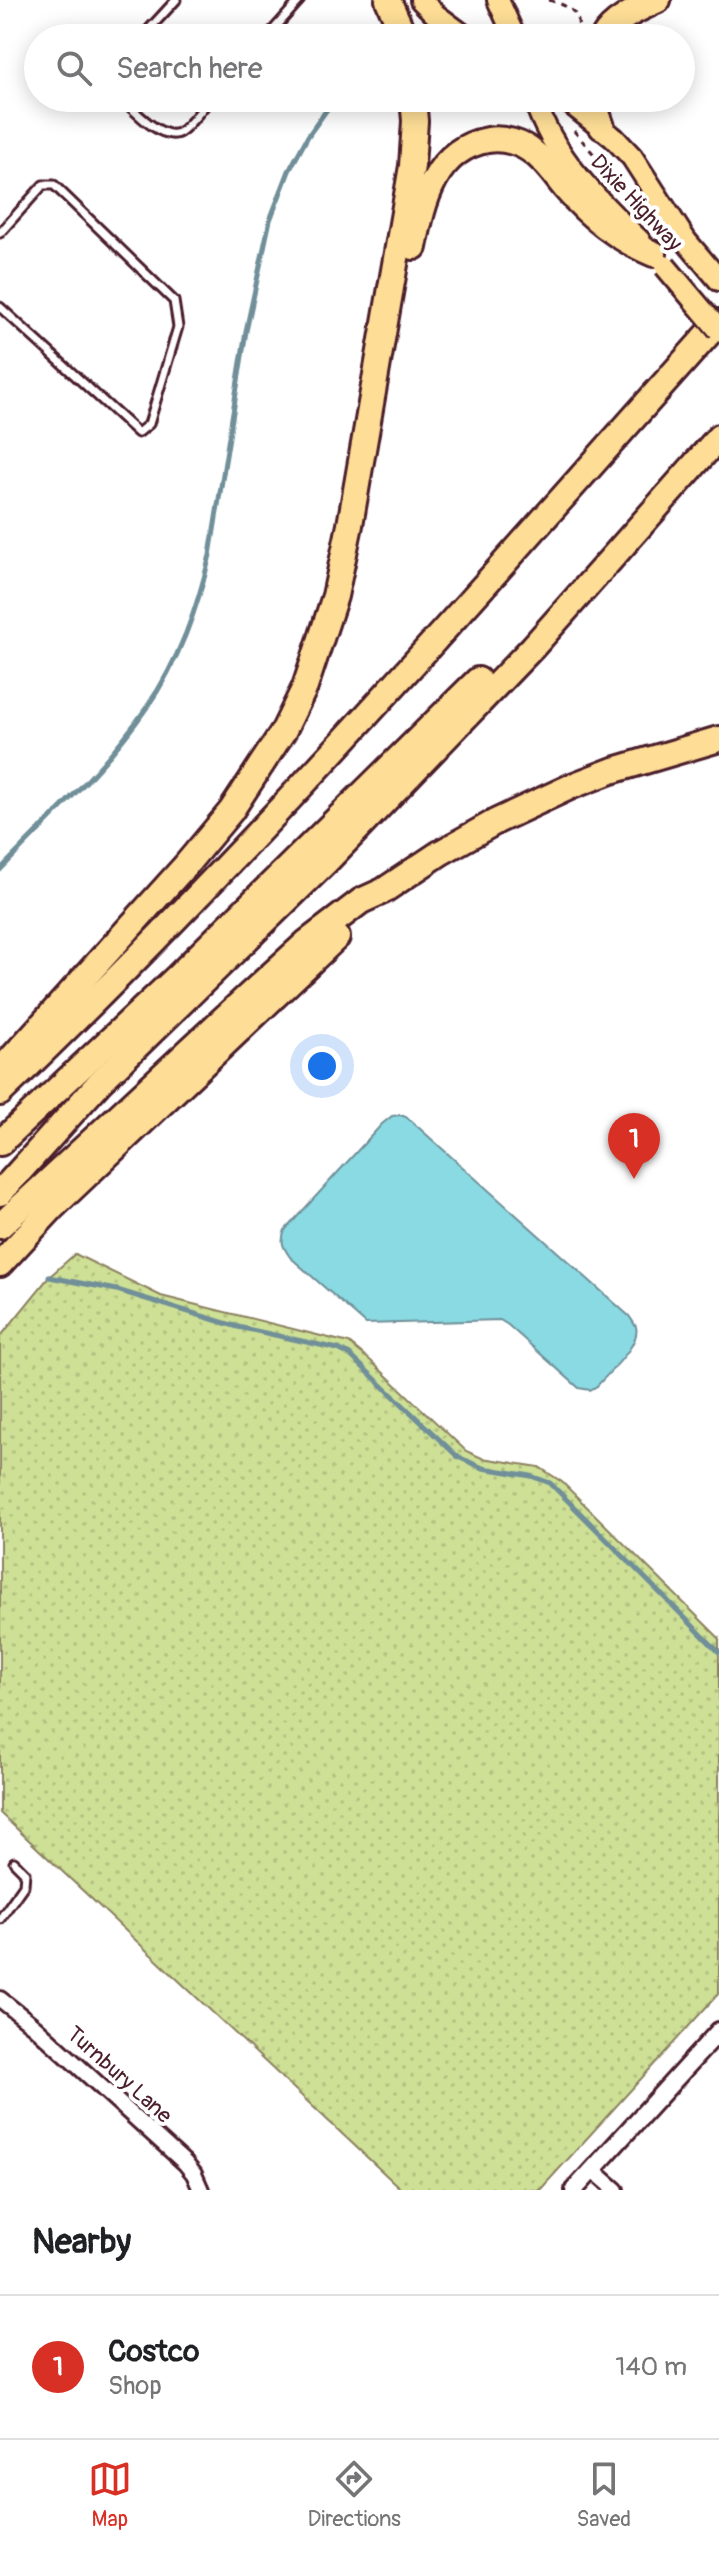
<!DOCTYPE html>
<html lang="en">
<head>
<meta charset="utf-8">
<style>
	body { margin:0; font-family:Pangolin,sans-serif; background:#f6f6f6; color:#202124 }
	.you { position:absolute; left:322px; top:1066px; width:28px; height:28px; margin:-20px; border:6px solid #fff; border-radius:50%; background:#1a73e8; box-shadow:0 0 0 12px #1a73e833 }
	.badge { display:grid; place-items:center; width:52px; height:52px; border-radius:50%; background:#d93025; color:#fff; font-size:26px; font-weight:700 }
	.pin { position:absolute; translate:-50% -66px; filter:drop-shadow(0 2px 4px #0008) }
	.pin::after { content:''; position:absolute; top:42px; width:28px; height:24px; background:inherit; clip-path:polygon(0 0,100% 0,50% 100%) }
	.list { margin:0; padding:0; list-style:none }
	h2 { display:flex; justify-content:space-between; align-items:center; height:104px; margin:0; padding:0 32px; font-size:34px }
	h2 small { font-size:26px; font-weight:400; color:#757577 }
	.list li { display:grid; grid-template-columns:52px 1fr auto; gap:24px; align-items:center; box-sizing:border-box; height:144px; padding:0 32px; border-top:2px solid #e0e0e0 }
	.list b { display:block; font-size:30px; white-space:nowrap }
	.list p { margin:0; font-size:26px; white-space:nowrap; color:#757577 }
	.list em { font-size:26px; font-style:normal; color:#757577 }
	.icon { flex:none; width:44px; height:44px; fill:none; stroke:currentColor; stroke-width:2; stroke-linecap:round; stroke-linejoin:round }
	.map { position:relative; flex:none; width:719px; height:2190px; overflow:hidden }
	.search { position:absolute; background:#fff; box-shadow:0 4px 20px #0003; left:24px; right:24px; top:24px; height:88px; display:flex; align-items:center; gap:20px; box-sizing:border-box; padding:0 28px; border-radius:44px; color:#757577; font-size:30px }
	.sheet { height:248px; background:#fff }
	nav { display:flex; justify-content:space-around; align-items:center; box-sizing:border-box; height:112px; border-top:2px solid #e0e0e0; background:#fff; font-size:22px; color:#757577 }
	nav a { display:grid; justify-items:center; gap:4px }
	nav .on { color:#d93025 }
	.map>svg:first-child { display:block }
</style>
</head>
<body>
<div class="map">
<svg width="719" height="2190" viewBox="0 0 719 2190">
	<defs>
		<pattern id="grass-dots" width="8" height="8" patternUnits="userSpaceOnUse" patternTransform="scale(2)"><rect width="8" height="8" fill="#cde095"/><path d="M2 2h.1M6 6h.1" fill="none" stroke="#b2c081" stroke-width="1.8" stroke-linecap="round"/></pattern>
	</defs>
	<rect width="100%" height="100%" fill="#fff"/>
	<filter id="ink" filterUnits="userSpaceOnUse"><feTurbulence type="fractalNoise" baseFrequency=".0125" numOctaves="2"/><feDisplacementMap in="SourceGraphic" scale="16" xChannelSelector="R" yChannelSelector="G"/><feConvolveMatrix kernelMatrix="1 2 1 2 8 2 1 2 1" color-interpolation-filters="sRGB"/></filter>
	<g filter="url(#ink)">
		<path fill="url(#grass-dots)" stroke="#8c8060" stroke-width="2" d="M 75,1254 L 161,1296 L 349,1343 L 371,1361 L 466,1451 L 482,1458 L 539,1467 L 562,1482 L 719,1638 L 719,1993 L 540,2190 L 402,2190 L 0,1813 L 0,1337 L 49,1277 Z"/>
		<path fill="#89dae2" stroke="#708f99" stroke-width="2" d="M 400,1115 L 406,1117 L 418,1127 L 629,1316 C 630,1317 635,1325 636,1327 C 641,1345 608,1373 597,1386 L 590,1390 L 579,1388 L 508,1325 L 500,1320 L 366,1324 L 290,1257 C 283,1247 280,1242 285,1230 L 382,1124 L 392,1116 Z"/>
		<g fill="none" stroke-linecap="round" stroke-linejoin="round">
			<g stroke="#708f99" stroke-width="5">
				<path d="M 0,870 C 50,818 106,767 147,707 C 179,661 197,609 210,555 L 246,331 L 270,220 L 289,171 L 308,136 L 335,98"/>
				<path d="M 49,1277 L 117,1290 L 238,1327 L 338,1349 L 350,1355 L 458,1457 L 483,1468 L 531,1476 L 550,1483 L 719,1652"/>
			</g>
			<defs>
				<g id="service">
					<path d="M 141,38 L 176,0"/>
					<path d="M 266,38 L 300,0"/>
					<path d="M 121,98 C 133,109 163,143 180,132 C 190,126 203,107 211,98"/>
					<path d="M 0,233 L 43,185 L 54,185 L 174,301 L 178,327 L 149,424 L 138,433 L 0,307"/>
					<path d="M 0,1919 L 24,1885 L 25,1873 L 14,1862"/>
				</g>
				<g id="minor">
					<path d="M 0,1999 L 34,2026 L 185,2163 L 194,2174 L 201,2190"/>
					<path d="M 593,2170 L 616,2190"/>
				</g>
				<path id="tertiary" d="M 574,2190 L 719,2031"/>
				<g id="primary">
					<path d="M 421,0 L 436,15 L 467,38"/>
					<path d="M 498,0 L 515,38"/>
					<path d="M 534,98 C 552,156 597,200 640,241"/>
					<path d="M 564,98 L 614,138 L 632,157 L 686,241 L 719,280"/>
				</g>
				<g id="motorway">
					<path d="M 388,0 L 405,38"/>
					<path d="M 603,38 C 613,20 639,9 658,0"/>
					<path d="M 592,98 L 602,127"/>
					<path d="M 414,247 C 423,201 435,149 488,140 C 503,137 522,143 534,153 C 546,162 556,177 566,189 C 591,218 619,240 654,254"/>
					<path d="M 0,1071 L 185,866 L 231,811 L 284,730 L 305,687 L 335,596 L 350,525 L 412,166 L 415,121 L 413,98"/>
					<path d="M 0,1093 C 255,850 485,584 719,322"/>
					<path d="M 0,1143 L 177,977 L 478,680"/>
					<path d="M 0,1193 L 100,1082 L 326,862 L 533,647 L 719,437"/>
					<path d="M 0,1226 L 249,995 L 306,943 L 361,901 L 383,891 L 440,853 L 497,821 L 572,786 L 611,771 L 719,739"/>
					<path d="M 0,1264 L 52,1208 L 337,937"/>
				</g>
			</defs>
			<use href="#service" stroke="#4a1f2b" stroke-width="13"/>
			<use href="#minor" stroke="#4a1f2b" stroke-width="20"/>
			<use href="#tertiary" stroke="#4a1f2b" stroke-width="22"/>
			<use href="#primary" stroke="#4a1f2b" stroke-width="26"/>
			<use href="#motorway" stroke="#4a1f2b" stroke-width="30"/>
			<g stroke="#4a1f2b" stroke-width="3" stroke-dasharray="6 6" stroke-linecap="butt">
				<path d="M 549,0 C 571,7 584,13 576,38"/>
				<path d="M 574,131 L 650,220"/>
			</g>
			<use href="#service" stroke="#fff" stroke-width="7"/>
			<use href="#minor" stroke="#fff" stroke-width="14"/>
			<use href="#tertiary" stroke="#fff" stroke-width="16"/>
			<use href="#primary" stroke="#fede96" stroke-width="20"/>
			<use href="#motorway" stroke="#fede96" stroke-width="24"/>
			<defs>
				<path id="primary-bridge" d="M 665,266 L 719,330"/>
			</defs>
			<use href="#primary-bridge" stroke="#4a1f2b" stroke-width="26" stroke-linecap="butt"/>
			<use href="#primary-bridge" stroke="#fede96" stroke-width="20"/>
		</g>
	</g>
	<g text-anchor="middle" stroke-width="8" stroke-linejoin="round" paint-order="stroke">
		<g font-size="22" fill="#4a1f2b" stroke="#fff">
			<text transform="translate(637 202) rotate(47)" y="8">Dixie Highway</text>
			<text transform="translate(120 2074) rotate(42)" y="8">Turnbury Lane</text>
		</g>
	</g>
</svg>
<div class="you"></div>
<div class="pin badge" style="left:634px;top:1179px">1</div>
<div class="search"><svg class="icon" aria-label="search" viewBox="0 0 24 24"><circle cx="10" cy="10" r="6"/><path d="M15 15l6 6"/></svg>Search here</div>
</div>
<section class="sheet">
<h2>Nearby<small></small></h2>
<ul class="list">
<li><span class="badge">1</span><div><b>Costco</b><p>Shop</p></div><em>140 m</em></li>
</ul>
</section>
<nav>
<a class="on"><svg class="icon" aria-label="map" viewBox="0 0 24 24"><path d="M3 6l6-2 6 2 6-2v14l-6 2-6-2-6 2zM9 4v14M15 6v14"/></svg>Map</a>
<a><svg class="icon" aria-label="directions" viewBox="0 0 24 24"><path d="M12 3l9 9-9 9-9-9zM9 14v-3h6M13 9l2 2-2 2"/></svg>Directions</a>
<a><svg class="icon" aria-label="saved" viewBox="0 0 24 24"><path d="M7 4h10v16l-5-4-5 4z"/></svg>Saved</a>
</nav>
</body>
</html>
